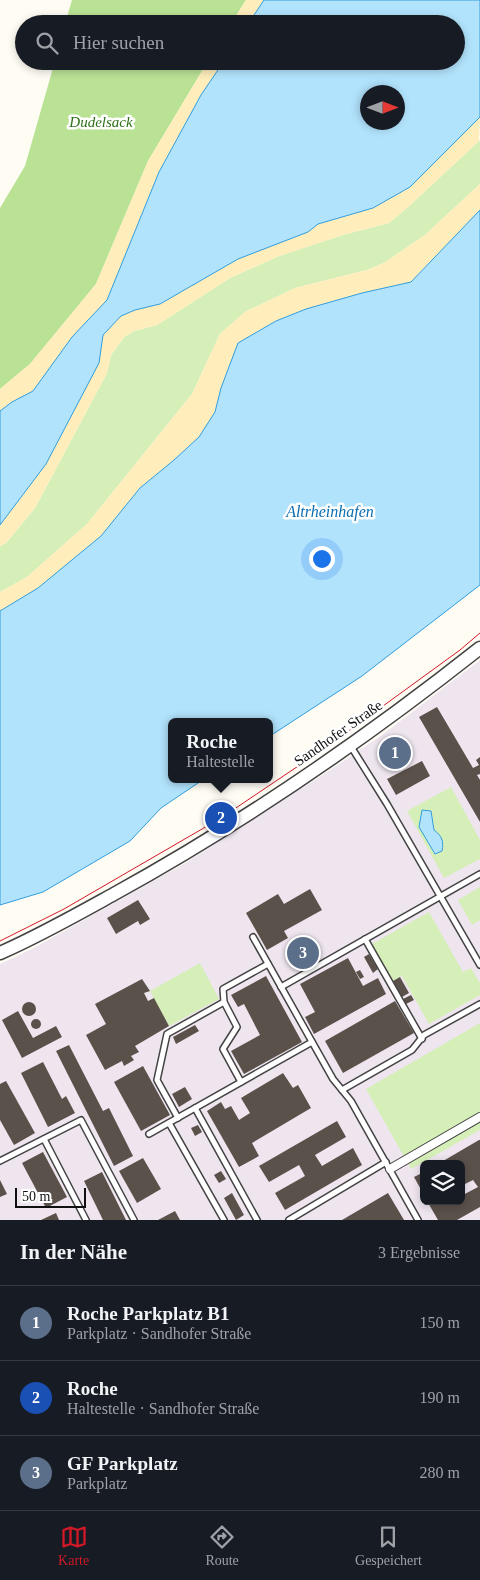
<!DOCTYPE html>
<html lang="de">
<head>
<meta charset="utf-8">
<style>
	body { margin:0; font-family:"Times New Roman",serif; background:#20242c; color:#f1f3f6 }
	.controls { position:absolute; right:15px; bottom:15px; display:grid; overflow:hidden; border-radius:8px; box-shadow:0 2px 8px #0003 }
	.controls button { width:45px; height:45px; display:grid; place-items:center; padding:0; border:0; border-bottom:1px solid #363941; background:#171b24; color:#f1f3f6; font:25px sans-serif }
	.compass { position:absolute; left:360px; top:85px; width:45px; height:45px; border-radius:50%; background:#171b24; box-shadow:0 2px 8px #0003; rotate:90deg }
	.scale { position:absolute; left:15px; bottom:12px; width:71px; box-sizing:border-box; padding-left:5px; border:2px solid #101010; border-top:0; font-size:14px; line-height:18px; white-space:nowrap; color:#101010; -webkit-text-stroke:4px #fff; paint-order:stroke }
	.you { position:absolute; left:321px; top:558px; width:18px; height:18px; margin:-12px; border:4px solid #fff; border-radius:50%; background:#1a73e8; box-shadow:0 0 0 8px #1a73e833 }
	.badge { display:grid; place-items:center; width:32px; height:32px; border-radius:50%; background:#d11827; color:#fff; font-size:16px; font-weight:700 }
	.pin { position:absolute; translate:-50% -50%; border:2px solid #fff; box-shadow:0 1px 5px #0006 }
	.popup { position:absolute; left:168px; top:718px; width:105px; height:65px; box-sizing:border-box; display:grid; place-content:center; border-radius:8px; background:#171b24; filter:drop-shadow(0 1px 4px #0005); font-size:16px; white-space:nowrap; color:#9ea1a6 }
	.popup b { font-size:19px; color:#f1f3f6 }
	.popup::after { content:''; position:absolute; left:50%; top:100%; margin-left:-10px; border:10px solid transparent; border-top-color:#171b24 }
	.list { margin:0; padding:0; list-style:none }
	h2 { display:flex; justify-content:space-between; align-items:center; height:65px; margin:0; padding:0 20px; font-size:21px }
	h2 small { font-size:16px; font-weight:400; color:#9ea1a6 }
	.list li { display:grid; grid-template-columns:32px 1fr auto; gap:15px; align-items:center; box-sizing:border-box; height:75px; padding:0 20px; border-top:1px solid #363941 }
	.list b { display:block; font-size:19px; white-space:nowrap }
	.list p { margin:0; font-size:16px; white-space:nowrap; color:#9ea1a6 }
	.list em { font-size:16px; font-style:normal; color:#9ea1a6 }
	.icon { flex:none; width:28px; height:28px; fill:none; stroke:currentColor; stroke-width:2; stroke-linecap:round; stroke-linejoin:round }
	.map { position:relative; flex:none; width:480px; height:1220px; overflow:hidden }
	.search { position:absolute; background:#171b24; box-shadow:0 2px 8px #0003; left:15px; right:15px; top:15px; height:55px; display:flex; align-items:center; gap:12px; box-sizing:border-box; padding:0 18px; border-radius:28px; color:#9ea1a6; font-size:19px }
	.sheet { height:290px; background:#171b24 }
	nav { display:flex; justify-content:space-around; align-items:center; box-sizing:border-box; height:70px; border-top:1px solid #363941; background:#171b24; font-size:14px; color:#9ea1a6 }
	nav a { display:grid; justify-items:center; gap:2px }
	nav .on { color:#d11827 }
	.map>svg:first-child { display:block }
</style>
</head>
<body>
<div class="map">
<svg width="480" height="1220" viewBox="0 0 480 1220">
	<rect width="100%" height="100%" fill="#fffcf4"/>
	<path fill="#eee5ef" fill-rule="evenodd" d="M 480,660 L 480,1220 L 0,1220 L 0,964 L 32,949 L 182,865 L 327,772 L 382,735 ZM 424,1164 L 461,1164 L 461,1201 L 424,1201 Z"/>
	<g fill="#d6efb8">
		<path d="M 480,140 L 480,184 L 425,235 L 384,263 L 367,270 L 295,288 L 245,312 L 220,334 L 192,394 L 87,524 L 27,577 L 0,592 L 0,546 L 6,543 L 35,508 L 107,373 L 111,355 L 124,337 L 134,331 L 157,325 L 230,278 L 279,256 L 346,234 L 389,223 L 408,207 Z"/>
		<path d="M 451,787 L 480,840 L 480,859 L 444,878 L 407,811 Z"/>
		<path d="M 480,887 L 480,920 L 472,925 L 458,900 Z"/>
		<path d="M 429,912 L 463,972 L 471,968 L 480,983 L 480,995 L 429,1024 L 402,976 L 393,981 L 372,944 Z"/>
		<path d="M 200,963 L 219,999 L 169,1026 L 150,991 Z"/>
		<path d="M 480,1023 L 480,1130 L 411,1169 L 366,1089 Z"/>
	</g>
	<g fill="#bae295">
		<path d="M 72,0 L 246,0 L 231,24 L 65,24 Z"/>
		<path d="M 55,61 L 208,61 L 148,161 L 96,284 L 30,364 L 0,389 L 0,208 L 25,166 Z"/>
	</g>
	<g fill="#ffeebc">
		<path d="M 246,0 L 264,0 L 248,24 L 231,24 Z"/>
		<path d="M 208,61 L 224,61 L 201,95 L 159,172 L 107,300 L 72,337 L 33,391 L 12,402 L 0,411 L 0,389 L 30,364 L 96,284 L 148,161 Z"/>
		<path d="M 480,117 L 479,141 L 408,207 L 389,223 L 346,234 L 279,256 L 230,278 L 157,325 L 134,331 L 124,337 L 111,355 L 107,373 L 35,508 L 6,543 L 0,546 L 0,525 L 46,464 L 100,347 L 103,335 L 121,316 L 135,310 L 160,304 L 238,259 L 308,232 L 318,224 L 373,208 L 410,187 Z"/>
		<path d="M 480,184 L 480,210 L 411,282 L 362,293 L 306,309 L 276,321 L 238,343 L 221,388 L 215,412 L 199,437 L 174,460 L 140,488 L 101,536 L 38,588 L 0,611 L 0,592 L 27,577 L 87,524 L 192,394 L 220,334 L 245,312 L 295,288 L 367,270 L 384,263 L 425,235 Z"/>
	</g>
	<g fill="#b2e3fd" stroke="#319ddc" fill-rule="evenodd">
		<path d="M 264,0 L 480,0 L 480,117 L 410,187 L 373,208 L 318,224 L 308,232 L 238,259 L 160,304 L 135,310 L 121,316 L 103,335 L 99,363 L 46,464 L 0,525 L 0,411 L 12,402 L 33,391 L 72,337 L 107,300 L 159,172 L 201,95 L 224,61 L 456,61 L 456,24 L 248,24 ZM 368,92 L 398,92 L 398,122 L 368,122 Z"/>
		<path d="M 480,210 L 480,585 L 362,676 L 270,736 L 270,722 L 172,722 L 172,779 L 204,779 L 161,808 L 130,841 L 43,892 L 0,905 L 0,611 L 38,588 L 101,536 L 140,488 L 174,460 L 199,437 L 215,412 L 221,388 L 238,343 L 276,321 L 306,309 L 362,293 L 411,282 Z"/>
		<path d="M 422,810 L 431,811 L 434,830 C 442,836 444,841 442,851 L 435,854 L 419,827 Z"/>
	</g>
	<g fill="#5b514b">
		<path d="M 437,707 L 473,768 L 479,765 L 476,760 L 480,757 L 480,774 L 477,775 L 480,780 L 480,822 L 419,717 Z"/>
		<path d="M 422,761 L 430,776 L 396,795 L 387,779 Z"/>
		<path d="M 310,889 L 322,910 L 284,931 L 288,938 L 267,950 L 246,913 L 278,894 L 284,904 Z"/>
		<path d="M 138,900 L 150,919 L 140,925 L 138,921 L 116,934 L 107,918 Z"/>
		<path d="M 369,954 L 378,969 L 373,973 L 364,957 Z"/>
		<path d="M 348,958 L 363,986 L 378,978 L 386,994 L 314,1034 L 305,1017 L 315,1012 L 300,984 Z"/>
		<path d="M 360,970 L 364,977 L 360,979 L 356,972 Z"/>
		<path d="M 266,976 L 302,1042 L 244,1074 L 231,1051 L 260,1035 L 244,1004 L 238,1007 L 231,995 Z"/>
		<path d="M 400,977 L 409,993 L 402,997 L 393,981 Z"/>
		<path d="M 142,979 L 150,991 L 144,993 L 148,1001 L 154,998 L 169,1026 L 135,1046 L 139,1052 L 131,1056 L 134,1060 L 124,1066 L 122,1061 L 105,1070 L 86,1035 L 106,1024 L 95,1004 Z"/>
		<path d="M 411,995 L 414,1000 L 406,1004 L 403,999 Z"/>
		<path d="M 395,1001 L 414,1033 L 343,1073 L 325,1041 Z"/>
		<circle cx="29" cy="1009" r="7"/>
		<path d="M 18,1011 L 33,1038 L 56,1026 L 62,1037 L 22,1058 L 2,1020 Z"/>
		<circle cx="36" cy="1024" r="5"/>
		<path d="M 195,1025 L 199,1031 L 176,1044 L 173,1037 Z"/>
		<path d="M 69,1045 L 103,1111 L 109,1108 L 133,1156 L 114,1166 L 56,1051 Z"/>
		<path d="M 43,1062 L 62,1099 L 66,1096 L 75,1113 L 48,1127 L 21,1073 Z"/>
		<path d="M 143,1066 L 170,1115 L 141,1131 L 114,1082 Z"/>
		<path d="M 283,1073 L 293,1088 L 298,1085 L 311,1108 L 252,1143 L 259,1156 L 239,1167 L 207,1111 L 221,1102 L 225,1109 L 231,1106 L 239,1120 L 250,1113 L 241,1098 Z"/>
		<path d="M 6,1081 L 35,1133 L 14,1145 L 0,1120 L 0,1084 Z"/>
		<path d="M 185,1087 L 192,1099 L 179,1107 L 172,1094 Z"/>
		<path d="M 337,1121 L 346,1137 L 315,1155 L 322,1166 L 353,1148 L 362,1165 L 285,1210 L 275,1193 L 305,1176 L 299,1165 L 269,1182 L 259,1166 Z"/>
		<path d="M 198,1125 L 202,1132 L 195,1136 L 191,1128 Z"/>
		<path d="M 479,1140 L 480,1140 L 480,1207 L 457,1220 L 438,1220 L 427,1201 L 461,1201 L 461,1196 L 478,1187 L 473,1180 L 461,1186 L 461,1164 L 438,1164 Z"/>
		<path d="M 43,1152 L 67,1197 L 46,1208 L 22,1163 Z"/>
		<path d="M 143,1158 L 161,1189 L 137,1203 L 119,1171 Z"/>
		<path d="M 221,1171 L 226,1179 L 219,1183 L 214,1175 Z"/>
		<path d="M 102,1172 L 126,1220 L 103,1220 L 84,1181 Z"/>
		<path d="M 424,1172 L 424,1195 L 414,1177 Z"/>
		<path d="M 0,1180 L 7,1194 L 0,1197 Z"/>
		<path d="M 232,1193 L 244,1215 L 236,1220 L 224,1198 Z"/>
		<path d="M 388,1193 L 404,1220 L 342,1220 Z"/>
		<path d="M 175,1211 L 180,1220 L 158,1220 Z"/>
		<path d="M 56,1213 L 59,1220 L 41,1220 Z"/>
	</g>
	<g fill="none" stroke-linecap="round" stroke-linejoin="round">
		<defs>
			<g id="service">
				<path d="M 350,745 L 387,804 L 480,965"/>
				<path d="M 253,937 L 333,1079 L 351,1101 L 418,1220"/>
				<path d="M 365,939 L 422,1039"/>
				<path d="M 281,987 L 480,874"/>
				<path d="M 241,1082 L 223,1049 L 237,1027 L 224,1002 L 223,989 L 268,964"/>
				<path d="M 342,1090 L 412,1050 L 424,1035 L 480,1004"/>
				<path d="M 195,1108 L 257,1220"/>
				<path d="M 178,1118 L 157,1080 L 167,1034 L 224,1002"/>
				<path d="M 169,1123 L 224,1220"/>
				<path d="M 149,1134 L 312,1042"/>
				<path d="M 44,1139 L 86,1220"/>
				<path d="M 0,1161 L 81,1120 L 134,1220"/>
				<path d="M 289,1220 L 386,1162"/>
			</g>
			<path id="pedestrian" d="M 390,1169 L 480,1117"/>
			<path id="tertiary" d="M 0,953 C 39,936 76,915 114,894 C 243,823 365,739 480,648"/>
		</defs>
		<use href="#service" stroke="#434343" stroke-width="8"/>
		<use href="#pedestrian" stroke="#434343" stroke-width="10"/>
		<use href="#tertiary" stroke="#434343" stroke-width="15"/>
		<use href="#service" stroke="#fff" stroke-width="5"/>
		<use href="#pedestrian" stroke="#fff" stroke-width="8"/>
		<use href="#tertiary" stroke="#fff" stroke-width="12"/>
		<path stroke="#d11827" stroke-width="1" d="M 0,941 L 64,909 L 221,818 L 328,746 L 460,650 L 480,633"/>
	</g>
	<g text-anchor="middle" stroke-width="5" stroke-linejoin="round" paint-order="stroke">
		<g font-size="15" font-style="italic" fill="#2d7118" stroke="#fff">
			<text x="101" y="127">Dudelsack</text>
		</g>
		<g font-size="15" fill="#101010" stroke="#fff">
			<text transform="translate(338 733) rotate(-35)" y="5">Sandhofer Straße</text>
		</g>
		<g font-size="16" font-style="italic" fill="#0a6eb2" stroke="#fff">
			<text x="330" y="517">Altrheinhafen</text>
		</g>
	</g>
</svg>
<div class="controls">
<button><svg class="icon" aria-label="layers" viewBox="0 0 24 24"><path d="M12 4l9 5-9 5-9-5zM3 14l9 5 9-5"/></svg></button>
</div>
<svg class="compass" viewBox="-18 -18 36 36"><path d="M0-13l5 13h-10z" fill="#e53935"/><path d="M0 13l5-13h-10z" fill="#9ea1a6"/></svg>
<div class="scale">50 m</div>
<div class="you"></div>
<div class="pin badge" style="left:395px;top:753px;background:#5c6f8a">1</div>
<div class="pin badge" style="left:221px;top:818px;background:#1a4fb4">2</div>
<div class="popup"><b>Roche</b>Haltestelle</div>
<div class="pin badge" style="left:303px;top:953px;background:#5c6f8a">3</div>
<div class="search"><svg class="icon" aria-label="search" viewBox="0 0 24 24"><circle cx="10" cy="10" r="6"/><path d="M15 15l6 6"/></svg>Hier suchen</div>
</div>
<section class="sheet">
<h2>In der Nähe<small>3 Ergebnisse</small></h2>
<ul class="list">
<li><span class="badge" style="background:#5c6f8a">1</span><div><b>Roche Parkplatz B1</b><p>Parkplatz · Sandhofer Straße</p></div><em>150 m</em></li>
<li><span class="badge" style="background:#1a4fb4">2</span><div><b>Roche</b><p>Haltestelle · Sandhofer Straße</p></div><em>190 m</em></li>
<li><span class="badge" style="background:#5c6f8a">3</span><div><b>GF Parkplatz</b><p>Parkplatz</p></div><em>280 m</em></li>
</ul>
</section>
<nav>
<a class="on"><svg class="icon" aria-label="map" viewBox="0 0 24 24"><path d="M3 6l6-2 6 2 6-2v14l-6 2-6-2-6 2zM9 4v14M15 6v14"/></svg>Karte</a>
<a><svg class="icon" aria-label="directions" viewBox="0 0 24 24"><path d="M12 3l9 9-9 9-9-9zM9 14v-3h6M13 9l2 2-2 2"/></svg>Route</a>
<a><svg class="icon" aria-label="saved" viewBox="0 0 24 24"><path d="M7 4h10v16l-5-4-5 4z"/></svg>Gespeichert</a>
</nav>
</body>
</html>
